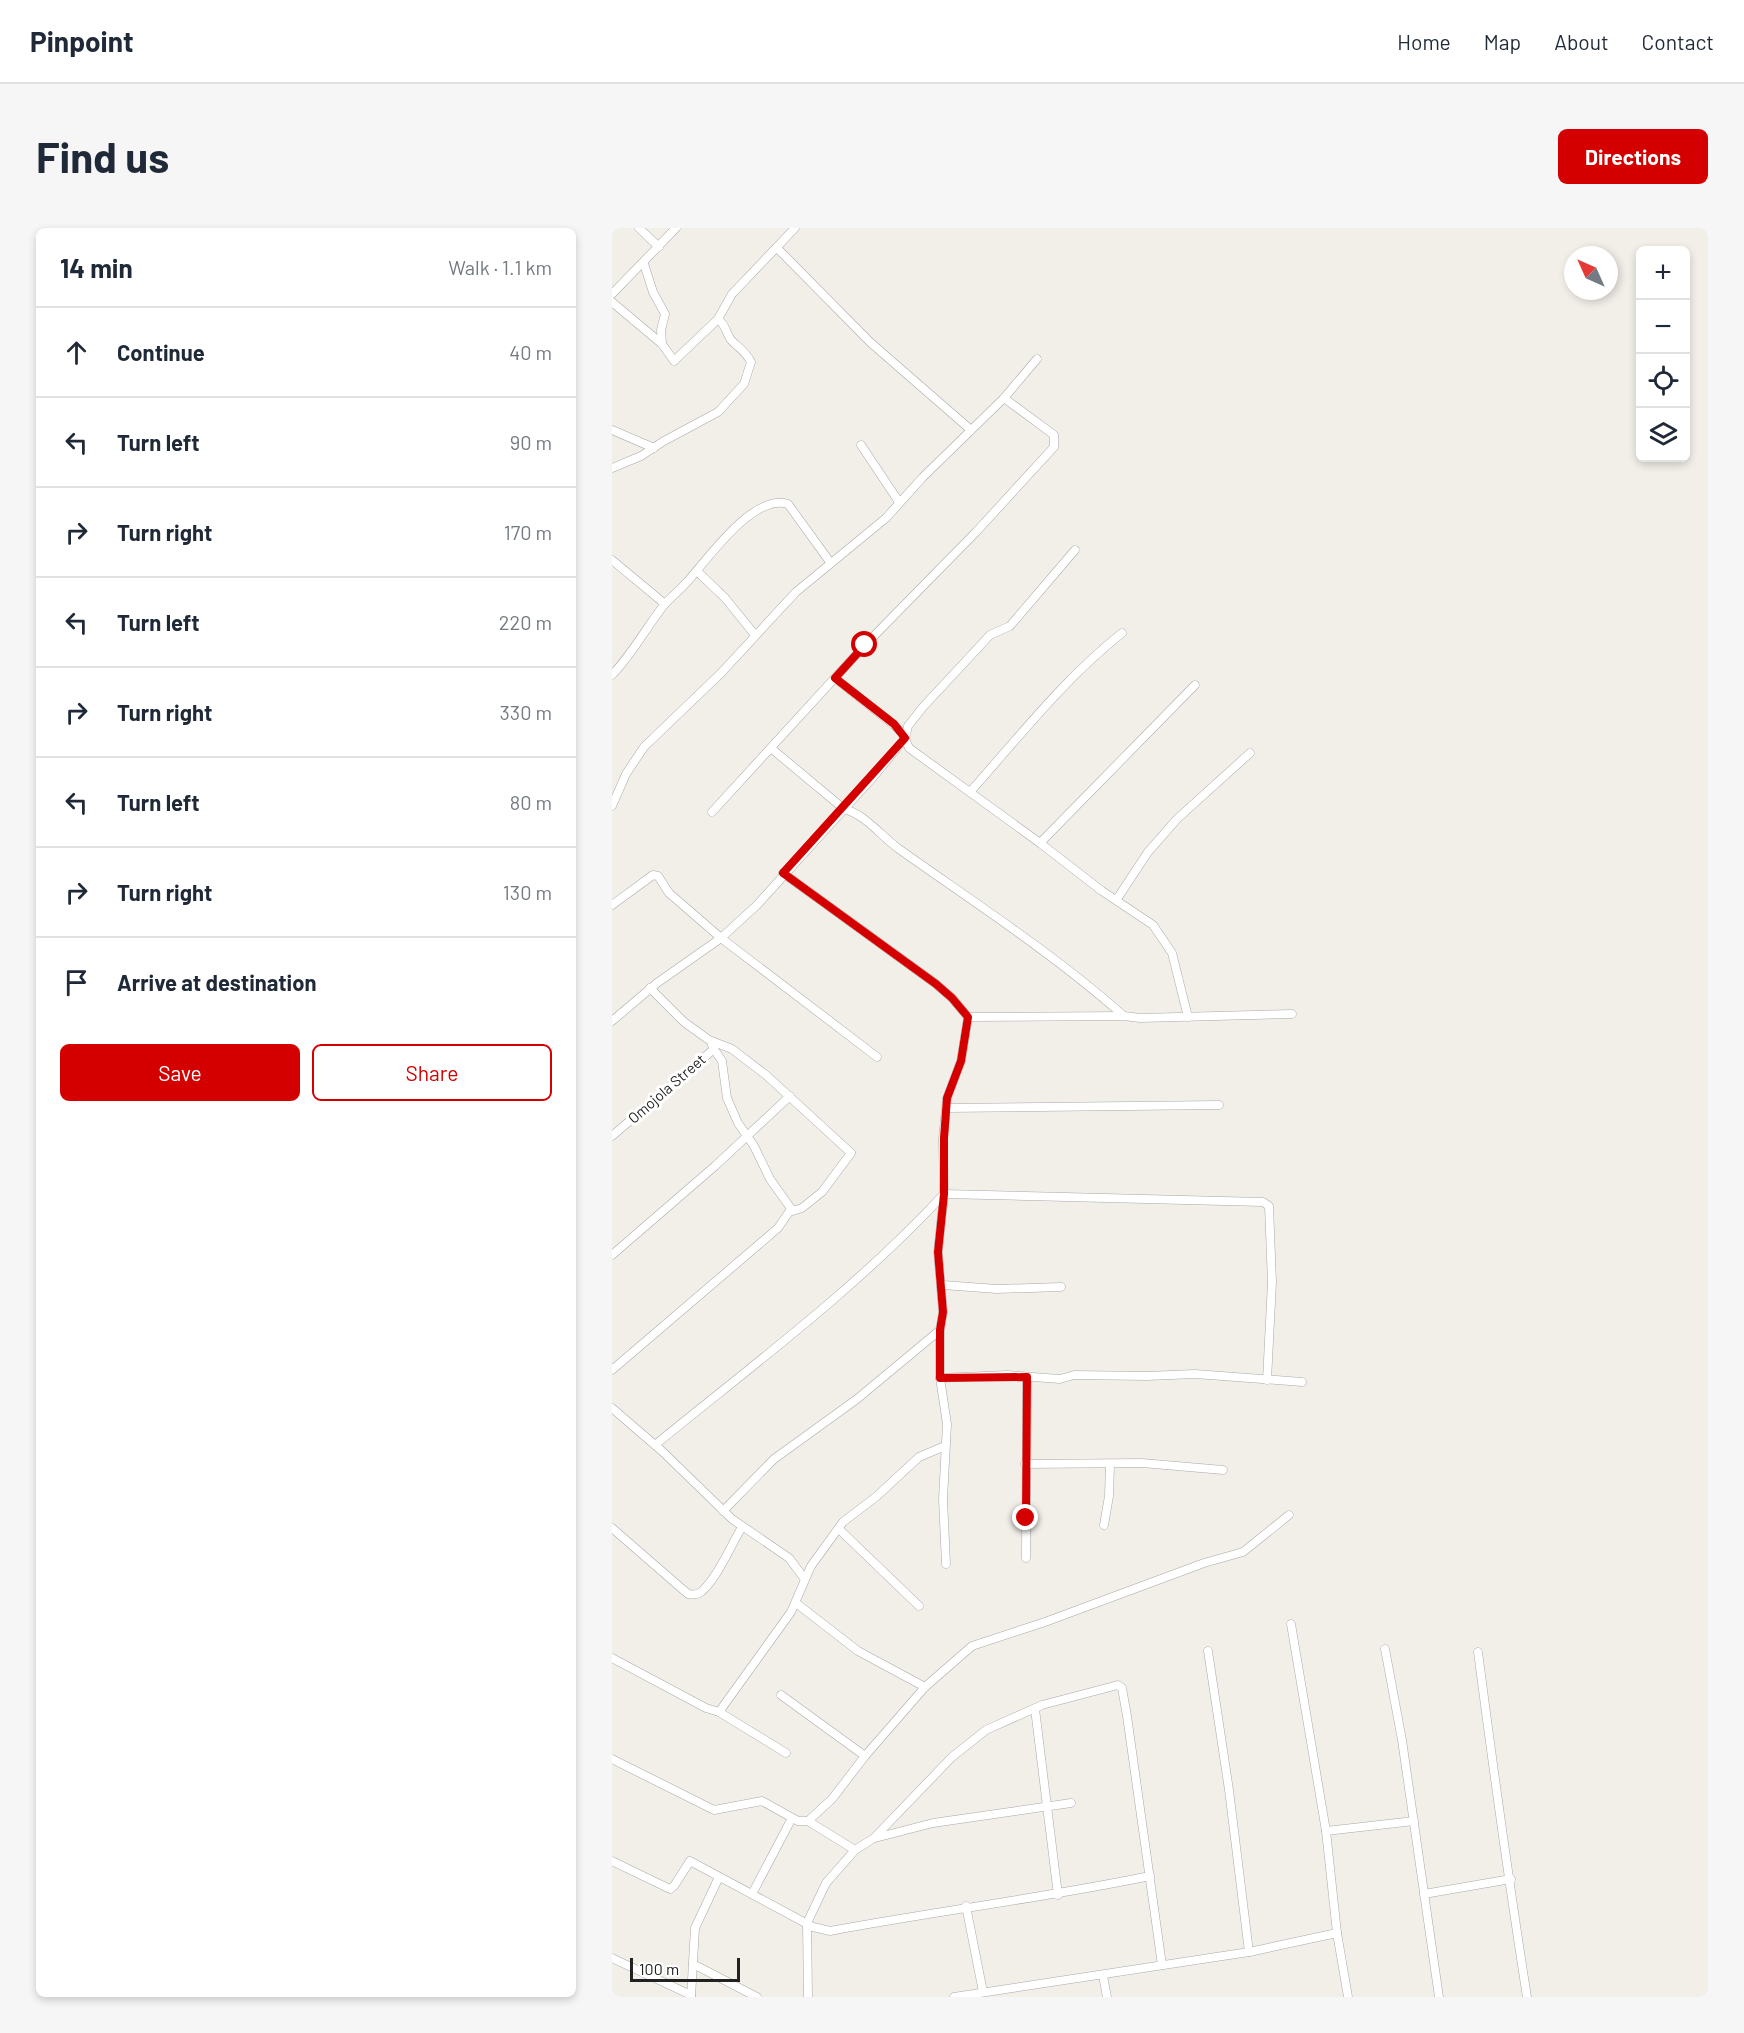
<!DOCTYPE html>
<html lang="en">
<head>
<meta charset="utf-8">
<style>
	body { margin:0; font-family:Barlow,sans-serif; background:#f6f6f7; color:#1f2937 }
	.controls { position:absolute; right:18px; top:18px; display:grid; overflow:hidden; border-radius:9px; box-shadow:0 3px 9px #0003 }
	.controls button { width:54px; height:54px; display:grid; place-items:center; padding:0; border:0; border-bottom:2px solid #e0e1e3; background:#fff; color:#1f2937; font:30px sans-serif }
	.compass { position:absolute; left:952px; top:18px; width:54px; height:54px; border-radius:50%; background:#fff; box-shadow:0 3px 9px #0003; rotate:315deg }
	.scale { position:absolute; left:18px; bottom:15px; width:110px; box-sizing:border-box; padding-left:6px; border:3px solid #222; border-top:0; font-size:16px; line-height:21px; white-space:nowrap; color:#222; -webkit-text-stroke:4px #fff; paint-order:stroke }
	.stop { position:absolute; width:18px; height:18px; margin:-14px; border:4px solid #d40000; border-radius:50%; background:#fff }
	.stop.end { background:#d40000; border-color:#fff; box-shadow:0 2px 6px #0008 }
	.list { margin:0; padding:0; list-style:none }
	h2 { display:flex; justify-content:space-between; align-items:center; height:78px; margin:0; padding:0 24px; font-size:26px }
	h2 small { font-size:20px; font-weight:400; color:#747a83 }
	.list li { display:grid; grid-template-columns:39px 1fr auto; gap:18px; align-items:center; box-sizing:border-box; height:90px; padding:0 24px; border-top:2px solid #e0e1e3 }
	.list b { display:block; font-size:22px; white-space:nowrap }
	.list em { font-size:20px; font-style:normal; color:#747a83 }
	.actions { display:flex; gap:12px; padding:18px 24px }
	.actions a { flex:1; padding:14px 0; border:2px solid #d40000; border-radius:9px; text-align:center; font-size:21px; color:#d40000 }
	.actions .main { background:#d40000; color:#fff }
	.icon { flex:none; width:33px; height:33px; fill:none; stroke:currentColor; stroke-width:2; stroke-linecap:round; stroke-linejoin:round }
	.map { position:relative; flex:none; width:1096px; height:1769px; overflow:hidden; border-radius:9px }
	header { display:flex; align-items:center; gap:36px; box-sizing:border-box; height:84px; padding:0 30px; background:#fff; border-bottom:2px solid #e0e1e3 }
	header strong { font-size:28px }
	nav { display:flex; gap:33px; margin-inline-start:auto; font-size:21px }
	.intro { display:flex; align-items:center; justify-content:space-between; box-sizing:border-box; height:144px; padding:0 36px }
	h1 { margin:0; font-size:42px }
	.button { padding:15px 27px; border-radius:9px; background:#d40000; color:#fff; font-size:21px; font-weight:700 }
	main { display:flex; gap:36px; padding:0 36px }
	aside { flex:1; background:#fff; border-radius:9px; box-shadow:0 3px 9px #0003 }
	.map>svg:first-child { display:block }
</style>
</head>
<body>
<header>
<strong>Pinpoint</strong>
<nav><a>Home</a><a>Map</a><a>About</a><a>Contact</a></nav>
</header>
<div class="intro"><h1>Find us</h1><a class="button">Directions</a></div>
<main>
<aside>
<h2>14 min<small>Walk · 1.1 km</small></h2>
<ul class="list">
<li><svg class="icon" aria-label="ahead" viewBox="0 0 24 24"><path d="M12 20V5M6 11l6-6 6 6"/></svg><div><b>Continue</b></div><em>40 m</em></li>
<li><svg class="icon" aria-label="left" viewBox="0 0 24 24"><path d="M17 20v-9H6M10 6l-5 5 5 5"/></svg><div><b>Turn left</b></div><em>90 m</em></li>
<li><svg class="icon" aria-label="right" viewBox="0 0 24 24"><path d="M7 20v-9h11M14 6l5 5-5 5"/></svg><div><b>Turn right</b></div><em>170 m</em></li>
<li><svg class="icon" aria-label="left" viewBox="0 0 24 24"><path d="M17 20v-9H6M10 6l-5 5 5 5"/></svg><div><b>Turn left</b></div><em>220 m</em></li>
<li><svg class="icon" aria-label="right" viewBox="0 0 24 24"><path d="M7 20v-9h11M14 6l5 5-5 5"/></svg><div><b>Turn right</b></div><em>330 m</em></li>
<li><svg class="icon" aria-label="left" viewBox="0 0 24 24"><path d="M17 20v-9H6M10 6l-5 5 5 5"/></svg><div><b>Turn left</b></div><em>80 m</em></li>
<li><svg class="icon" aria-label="right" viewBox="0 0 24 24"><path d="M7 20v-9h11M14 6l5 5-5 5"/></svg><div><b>Turn right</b></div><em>130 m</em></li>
<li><svg class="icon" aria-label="arrive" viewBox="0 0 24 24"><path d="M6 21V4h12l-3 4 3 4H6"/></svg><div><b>Arrive at destination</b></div></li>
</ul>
<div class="actions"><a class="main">Save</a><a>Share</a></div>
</aside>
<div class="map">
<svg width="1096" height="1769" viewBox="0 0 1096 1769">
	<rect width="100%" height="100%" fill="#f2efe9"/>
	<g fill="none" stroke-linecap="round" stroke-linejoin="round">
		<defs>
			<g id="minor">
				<path d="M 27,0 L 47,19"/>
				<path d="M 165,20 L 259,115 L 359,202"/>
				<path d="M 32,36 L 41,64 L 53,86 L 49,102 L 50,116"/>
				<path d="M 0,66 L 64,0"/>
				<path d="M 0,74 L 50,116 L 62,133 L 106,91 L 120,66 L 183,0"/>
				<path d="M 0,202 L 42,220"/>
				<path d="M 249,217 L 287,274"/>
				<path d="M 0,240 L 29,228 L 52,213 L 106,184 L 132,156 L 139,134 C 134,124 127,120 119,112 C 114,105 114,97 106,91"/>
				<path d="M 0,332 L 53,376"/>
				<path d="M 85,343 L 113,370 L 143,407"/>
				<path d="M 0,447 C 20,426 34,400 52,377 C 59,369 68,362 75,354 C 96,331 141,265 176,276 L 218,334"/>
				<path d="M 223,450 L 282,497 L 291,506 L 297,520 L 428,615 L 490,663 L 541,697 L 560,725 L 576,789"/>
				<path d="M 160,521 L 232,581 C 253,586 270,609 287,621 C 363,675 442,726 512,788"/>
				<path d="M 358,564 C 407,509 452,451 510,405"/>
				<path d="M 0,578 L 14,546 L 32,519 L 109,445 L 184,364 L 274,290 L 311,249 L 392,170 L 425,131"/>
				<path d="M 100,584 L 253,417 L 364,304 L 442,219 L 442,207 L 392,170"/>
				<path d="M 428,615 L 583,457"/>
				<path d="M 171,645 L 324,756 L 340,770 L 356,789 L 349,833 L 335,870 L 331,911 L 332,966 L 326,1024 L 331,1084 L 328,1102 L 328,1150 L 335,1196 L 331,1271 L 334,1336"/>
				<path d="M 505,671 L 536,624 L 565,591 L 638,525"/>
				<path d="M 0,677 L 41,647 L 46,648 L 57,665 L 109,710 L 265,829"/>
				<path d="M 356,789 L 512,788 L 528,790 L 680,786"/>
				<path d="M 0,793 L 45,755 L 109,710 L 145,677 L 263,547 L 293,510 L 296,498 L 311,479 L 378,407 L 398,398 L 463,322"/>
				<path d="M 102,821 L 110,833 L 115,870 L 126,895 L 142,918 L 158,951 L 180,982"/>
				<path d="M 335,880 L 607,877"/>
				<path d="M 0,908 L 102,821 L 100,817"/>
				<path d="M 0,1027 L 103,938 L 178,868"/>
				<path d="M 331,1057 L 385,1061 L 449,1059"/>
				<path d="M 0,1142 L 166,1000 L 177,984 L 190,980 L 210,964 L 239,925 L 154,847 L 120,821 L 97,812 L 72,794 L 38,760"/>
				<path d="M 328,1150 L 395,1147 L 448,1151 L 462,1147 L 535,1148 L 583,1146 L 690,1154"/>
				<path d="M 0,1180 L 51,1224 L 120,1291 L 177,1330 L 192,1350"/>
				<path d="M 43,1217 C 142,1136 245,1060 332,966 L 651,974 L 657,978 L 660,1054 L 655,1152"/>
				<path d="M 413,1236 L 530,1235 L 611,1242"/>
				<path d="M 111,1283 L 162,1231 L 245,1171 L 328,1102"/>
				<path d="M 492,1297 L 497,1268 L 498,1236"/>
				<path d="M 0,1300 L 76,1366 C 81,1367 85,1367 89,1364 C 105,1351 119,1317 130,1299"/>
				<path d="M 227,1301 L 307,1378"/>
				<path d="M 414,1330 L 415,1149"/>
				<path d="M 184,1375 L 246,1423 L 313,1459"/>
				<path d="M 679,1396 L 714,1603 L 725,1705 L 736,1769"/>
				<path d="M 773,1421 L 790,1512 L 827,1769"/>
				<path d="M 596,1423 L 617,1562 L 637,1724 L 725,1705"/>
				<path d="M 866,1424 C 881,1539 897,1655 915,1769"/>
				<path d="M 0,1430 L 94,1480 L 107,1484 L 174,1525"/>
				<path d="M 169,1467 L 253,1528"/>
				<path d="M 423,1481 L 446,1667"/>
				<path d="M 107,1484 L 179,1384 L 199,1338 L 231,1294 L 265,1268 L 307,1229 L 333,1218"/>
				<path d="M 0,1531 L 102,1582 L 150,1573 L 186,1593 L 196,1593 L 243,1622"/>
				<path d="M 196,1593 L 220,1571 L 253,1528 L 313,1459 L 360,1418 L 433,1394 L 592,1335 L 631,1324 L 677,1287"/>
				<path d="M 714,1603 L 802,1593"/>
				<path d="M 263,1610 L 321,1595 L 459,1575"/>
				<path d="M 0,1633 L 58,1661 L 62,1658 L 78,1633 L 201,1699 L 218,1703 C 325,1683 432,1670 538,1648"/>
				<path d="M 140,1666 L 180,1590"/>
				<path d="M 812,1666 L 899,1651"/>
				<path d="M 354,1678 L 371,1764"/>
				<path d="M 0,1730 L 79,1767"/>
				<path d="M 81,1736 L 145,1769"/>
				<path d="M 491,1748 L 495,1769"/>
				<path d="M 79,1769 L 83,1700 L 107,1649"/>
				<path d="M 196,1769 L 195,1695 L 214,1655 L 243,1622 L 262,1610 L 340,1529 L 374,1502 L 430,1477 L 506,1457 L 510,1460 L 515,1488 L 550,1737"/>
				<path d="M 342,1769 L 637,1724"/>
			</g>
		</defs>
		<use href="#minor" stroke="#a9a9a9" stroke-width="9"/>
		<use href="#minor" stroke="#fff" stroke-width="8"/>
	</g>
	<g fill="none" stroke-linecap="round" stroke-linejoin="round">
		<path stroke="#d40000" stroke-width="8" d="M 253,417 L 223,450 L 282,496 L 293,510 L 171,645 L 324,756 L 340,770 L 356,789 L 349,833 L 335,870 L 332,910 L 332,966 L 326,1024 L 331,1084 L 328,1102 L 328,1150 L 415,1149 L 414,1290"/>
	</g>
	<g text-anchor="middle" stroke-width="6" stroke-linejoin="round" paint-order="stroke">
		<g font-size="15" fill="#222" stroke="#fff">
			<text transform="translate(55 861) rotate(-41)" y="5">Omojola Street</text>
		</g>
	</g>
</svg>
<div class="controls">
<button>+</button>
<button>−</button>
<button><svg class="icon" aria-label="locate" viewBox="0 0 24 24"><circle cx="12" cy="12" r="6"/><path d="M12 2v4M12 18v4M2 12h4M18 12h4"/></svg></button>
<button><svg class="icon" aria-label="layers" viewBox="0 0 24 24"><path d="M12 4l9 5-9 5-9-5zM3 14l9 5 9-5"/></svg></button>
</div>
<svg class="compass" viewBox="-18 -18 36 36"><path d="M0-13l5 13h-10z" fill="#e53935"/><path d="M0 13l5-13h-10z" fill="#747a83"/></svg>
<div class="scale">100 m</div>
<div class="stop" style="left:253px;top:417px"></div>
<div class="stop end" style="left:414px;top:1290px"></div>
</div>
</main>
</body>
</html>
